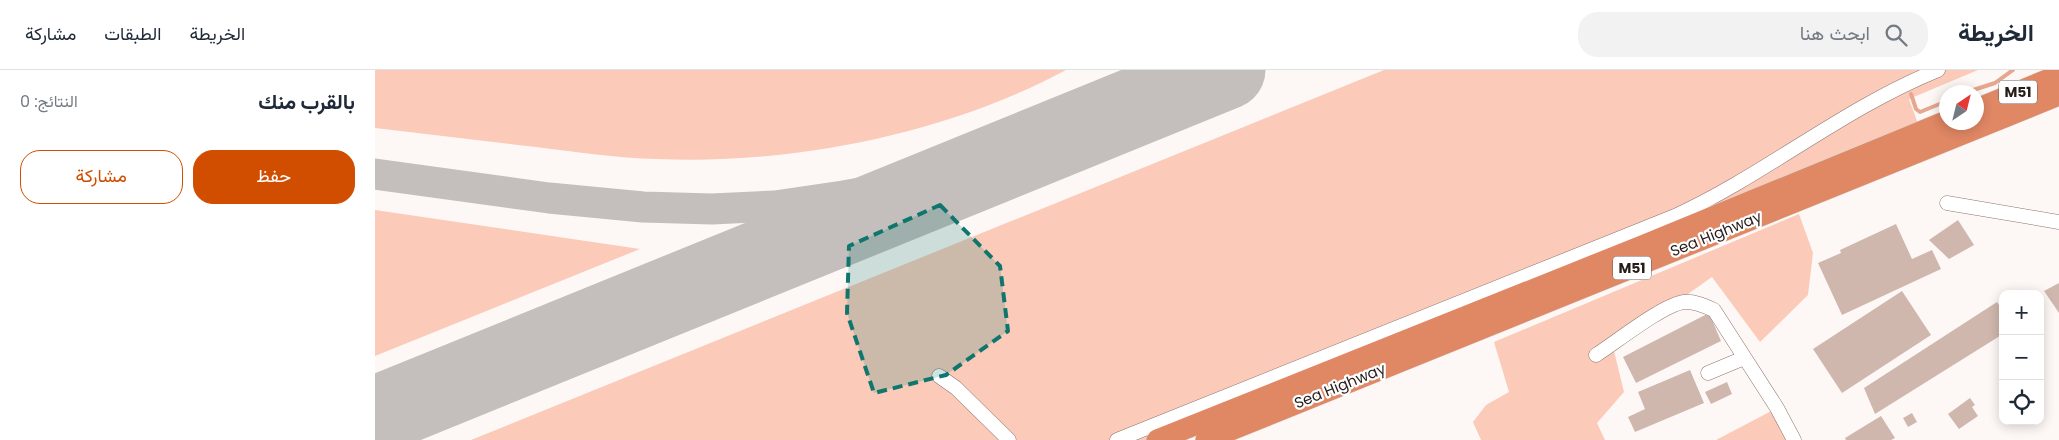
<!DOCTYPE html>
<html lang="ar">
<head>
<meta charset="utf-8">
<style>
	body { margin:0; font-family:Poppins,Vazirmatn,sans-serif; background:#f2f2f3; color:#1f2937; direction:rtl }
	.controls { position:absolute; right:15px; bottom:15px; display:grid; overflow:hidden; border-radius:10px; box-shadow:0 2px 12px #0003 }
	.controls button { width:45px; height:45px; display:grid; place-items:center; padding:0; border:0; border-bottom:1px solid #e0e1e3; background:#fff; color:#1f2937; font:25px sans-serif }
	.compass { position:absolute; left:1564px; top:15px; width:45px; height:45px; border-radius:50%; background:#fff; box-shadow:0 2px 12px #0003; rotate:35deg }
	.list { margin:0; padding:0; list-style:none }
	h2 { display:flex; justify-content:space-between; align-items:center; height:65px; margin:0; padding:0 20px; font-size:21px }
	h2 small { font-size:16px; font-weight:400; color:#747a83 }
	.actions { display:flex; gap:10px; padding:15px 20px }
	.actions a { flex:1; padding:11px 0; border:1px solid #d14d00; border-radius:20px; text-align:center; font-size:18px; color:#d14d00 }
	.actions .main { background:#d14d00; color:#fff }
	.icon { flex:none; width:28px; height:28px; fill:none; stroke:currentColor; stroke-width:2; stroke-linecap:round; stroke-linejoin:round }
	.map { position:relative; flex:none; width:1684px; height:370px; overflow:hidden; direction:ltr }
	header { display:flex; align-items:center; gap:30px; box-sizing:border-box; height:70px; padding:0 25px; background:#fff; border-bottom:1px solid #e0e1e3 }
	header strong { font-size:24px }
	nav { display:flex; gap:28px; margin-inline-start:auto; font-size:18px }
	.search { width:350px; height:45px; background:#f2f2f3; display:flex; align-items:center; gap:12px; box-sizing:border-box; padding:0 18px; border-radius:20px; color:#747a83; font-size:19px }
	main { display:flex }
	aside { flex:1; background:#fff }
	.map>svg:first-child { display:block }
</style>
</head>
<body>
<header>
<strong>الخريطة</strong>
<div class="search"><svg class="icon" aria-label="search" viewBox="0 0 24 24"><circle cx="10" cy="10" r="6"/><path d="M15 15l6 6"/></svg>ابحث هنا</div>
<nav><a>الخريطة</a><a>الطبقات</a><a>مشاركة</a></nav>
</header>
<main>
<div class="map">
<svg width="1684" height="370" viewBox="0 0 1684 370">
	<rect width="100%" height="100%" fill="#fdf8f6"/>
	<g fill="#fbcab8">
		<path d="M 0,0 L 691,0 C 572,64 416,95 282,89 C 241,88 201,82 161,77 C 108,71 54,64 0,58 Z"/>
		<path d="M 1009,0 L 1603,0 L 1534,29 L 1546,62 L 783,370 L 96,370 Z"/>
		<path d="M 0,140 L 265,179 L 0,286 Z"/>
		<path d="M 1424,144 L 1438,183 L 1433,225 L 1385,272 L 1337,207 L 1238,277 L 1249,322 L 1222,353 L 1230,370 L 1106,370 L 1098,352 L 1111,335 L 1134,322 L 1119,272 Z"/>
		<path d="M 1402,338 L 1419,370 L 1341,370 Z"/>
	</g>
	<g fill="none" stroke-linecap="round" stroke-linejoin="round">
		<g stroke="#e5a78f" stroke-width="4">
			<path d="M 1592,22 L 1620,13 L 1638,0"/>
			<path d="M 1536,24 L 1541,39 L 1545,42 L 1572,31"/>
		</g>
		<g stroke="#c4bebc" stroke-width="31">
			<path d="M 800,21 L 814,0"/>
			<path d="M 0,104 L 174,128 L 268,137 L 337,139 L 400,136 L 468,126 L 537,114 L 648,75 L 693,65"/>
		</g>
		<path stroke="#c4bebc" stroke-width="79" d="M 0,346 L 851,0"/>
	</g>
	<g fill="#cfb7ae">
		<path d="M 1583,150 L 1599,175 L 1574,189 L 1554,170 Z"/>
		<path d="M 1521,154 L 1537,189 L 1557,180 L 1566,199 L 1467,245 L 1443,193 L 1466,183 L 1465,180 Z"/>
		<path d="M 1684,213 L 1684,243 L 1669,221 Z"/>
		<path d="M 1527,221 L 1556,265 L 1467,323 L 1438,279 Z"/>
		<path d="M 1622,232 L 1628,241 L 1628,264 L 1500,344 L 1489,318 Z"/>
		<path d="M 1334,243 L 1346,271 L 1261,313 L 1248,287 Z"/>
		<path d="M 1315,300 L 1329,333 L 1260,362 L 1253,347 L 1270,339 L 1263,322 Z"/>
		<path d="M 1352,312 L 1357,324 L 1336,334 L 1330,322 Z"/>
		<path d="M 1595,328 L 1600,335 L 1597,337 L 1603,346 L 1584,359 L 1573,344 Z"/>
		<path d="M 1537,343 L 1542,352 L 1533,357 L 1528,348 Z"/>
		<path d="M 1506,346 L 1520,368 L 1516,370 L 1471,370 L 1470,368 Z"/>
	</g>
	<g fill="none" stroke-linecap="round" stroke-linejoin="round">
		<defs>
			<g id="minor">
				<path d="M 1572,133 L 1684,152"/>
				<path d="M 1221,285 C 1240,273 1289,234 1309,232 C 1319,231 1330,236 1339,240 L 1402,338 L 1419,370"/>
				<path d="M 1333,303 L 1369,288"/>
				<path d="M 564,306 L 581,318 L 634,370"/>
				<path d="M 742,370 L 1300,146 C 1391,104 1469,38 1563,0"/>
			</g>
			<g id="highway">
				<path d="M 1602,39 L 1684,5"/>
				<path d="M 782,370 L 1267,176 L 1572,51"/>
				<path d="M 831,370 L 1684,25"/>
			</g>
		</defs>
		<use href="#minor" stroke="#8b756d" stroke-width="15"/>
		<use href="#highway" stroke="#d8d6d6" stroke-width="22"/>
		<use href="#minor" stroke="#fff" stroke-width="14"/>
		<use href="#highway" stroke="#e08764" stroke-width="21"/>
	</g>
	<path fill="#0f766e" fill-opacity="0.2" stroke="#0f766e" stroke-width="4" stroke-dasharray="10 6" stroke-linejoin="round" d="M 565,135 L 625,196 L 633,261 L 571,305 L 499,323 L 472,243 L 474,176 Z"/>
	<g text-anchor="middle" stroke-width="4.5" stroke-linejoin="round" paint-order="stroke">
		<g fill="#fff" stroke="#67615f" stroke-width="1">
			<rect x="1624" y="10.5" width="38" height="23" rx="4"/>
			<rect x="1238" y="186.5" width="38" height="23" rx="4"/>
		</g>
		<g font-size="14" font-weight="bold" fill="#261d1a">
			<text x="1643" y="27">M51</text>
			<text x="1257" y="203">M51</text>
		</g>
		<g font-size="15" fill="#261d1a" stroke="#fff">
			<text transform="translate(1341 164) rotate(-22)" y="5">Sea Highway</text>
			<text transform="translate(965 316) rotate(-22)" y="5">Sea Highway</text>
		</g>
	</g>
</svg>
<div class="controls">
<button>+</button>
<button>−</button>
<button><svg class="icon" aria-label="locate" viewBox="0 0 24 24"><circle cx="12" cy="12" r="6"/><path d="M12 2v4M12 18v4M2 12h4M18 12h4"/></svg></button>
</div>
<svg class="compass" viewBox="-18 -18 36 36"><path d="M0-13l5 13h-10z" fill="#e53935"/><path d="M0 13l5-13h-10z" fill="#747a83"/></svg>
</div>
<aside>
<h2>بالقرب منك<small>النتائج: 0</small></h2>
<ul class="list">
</ul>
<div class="actions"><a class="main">حفظ</a><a>مشاركة</a></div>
</aside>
</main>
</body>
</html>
